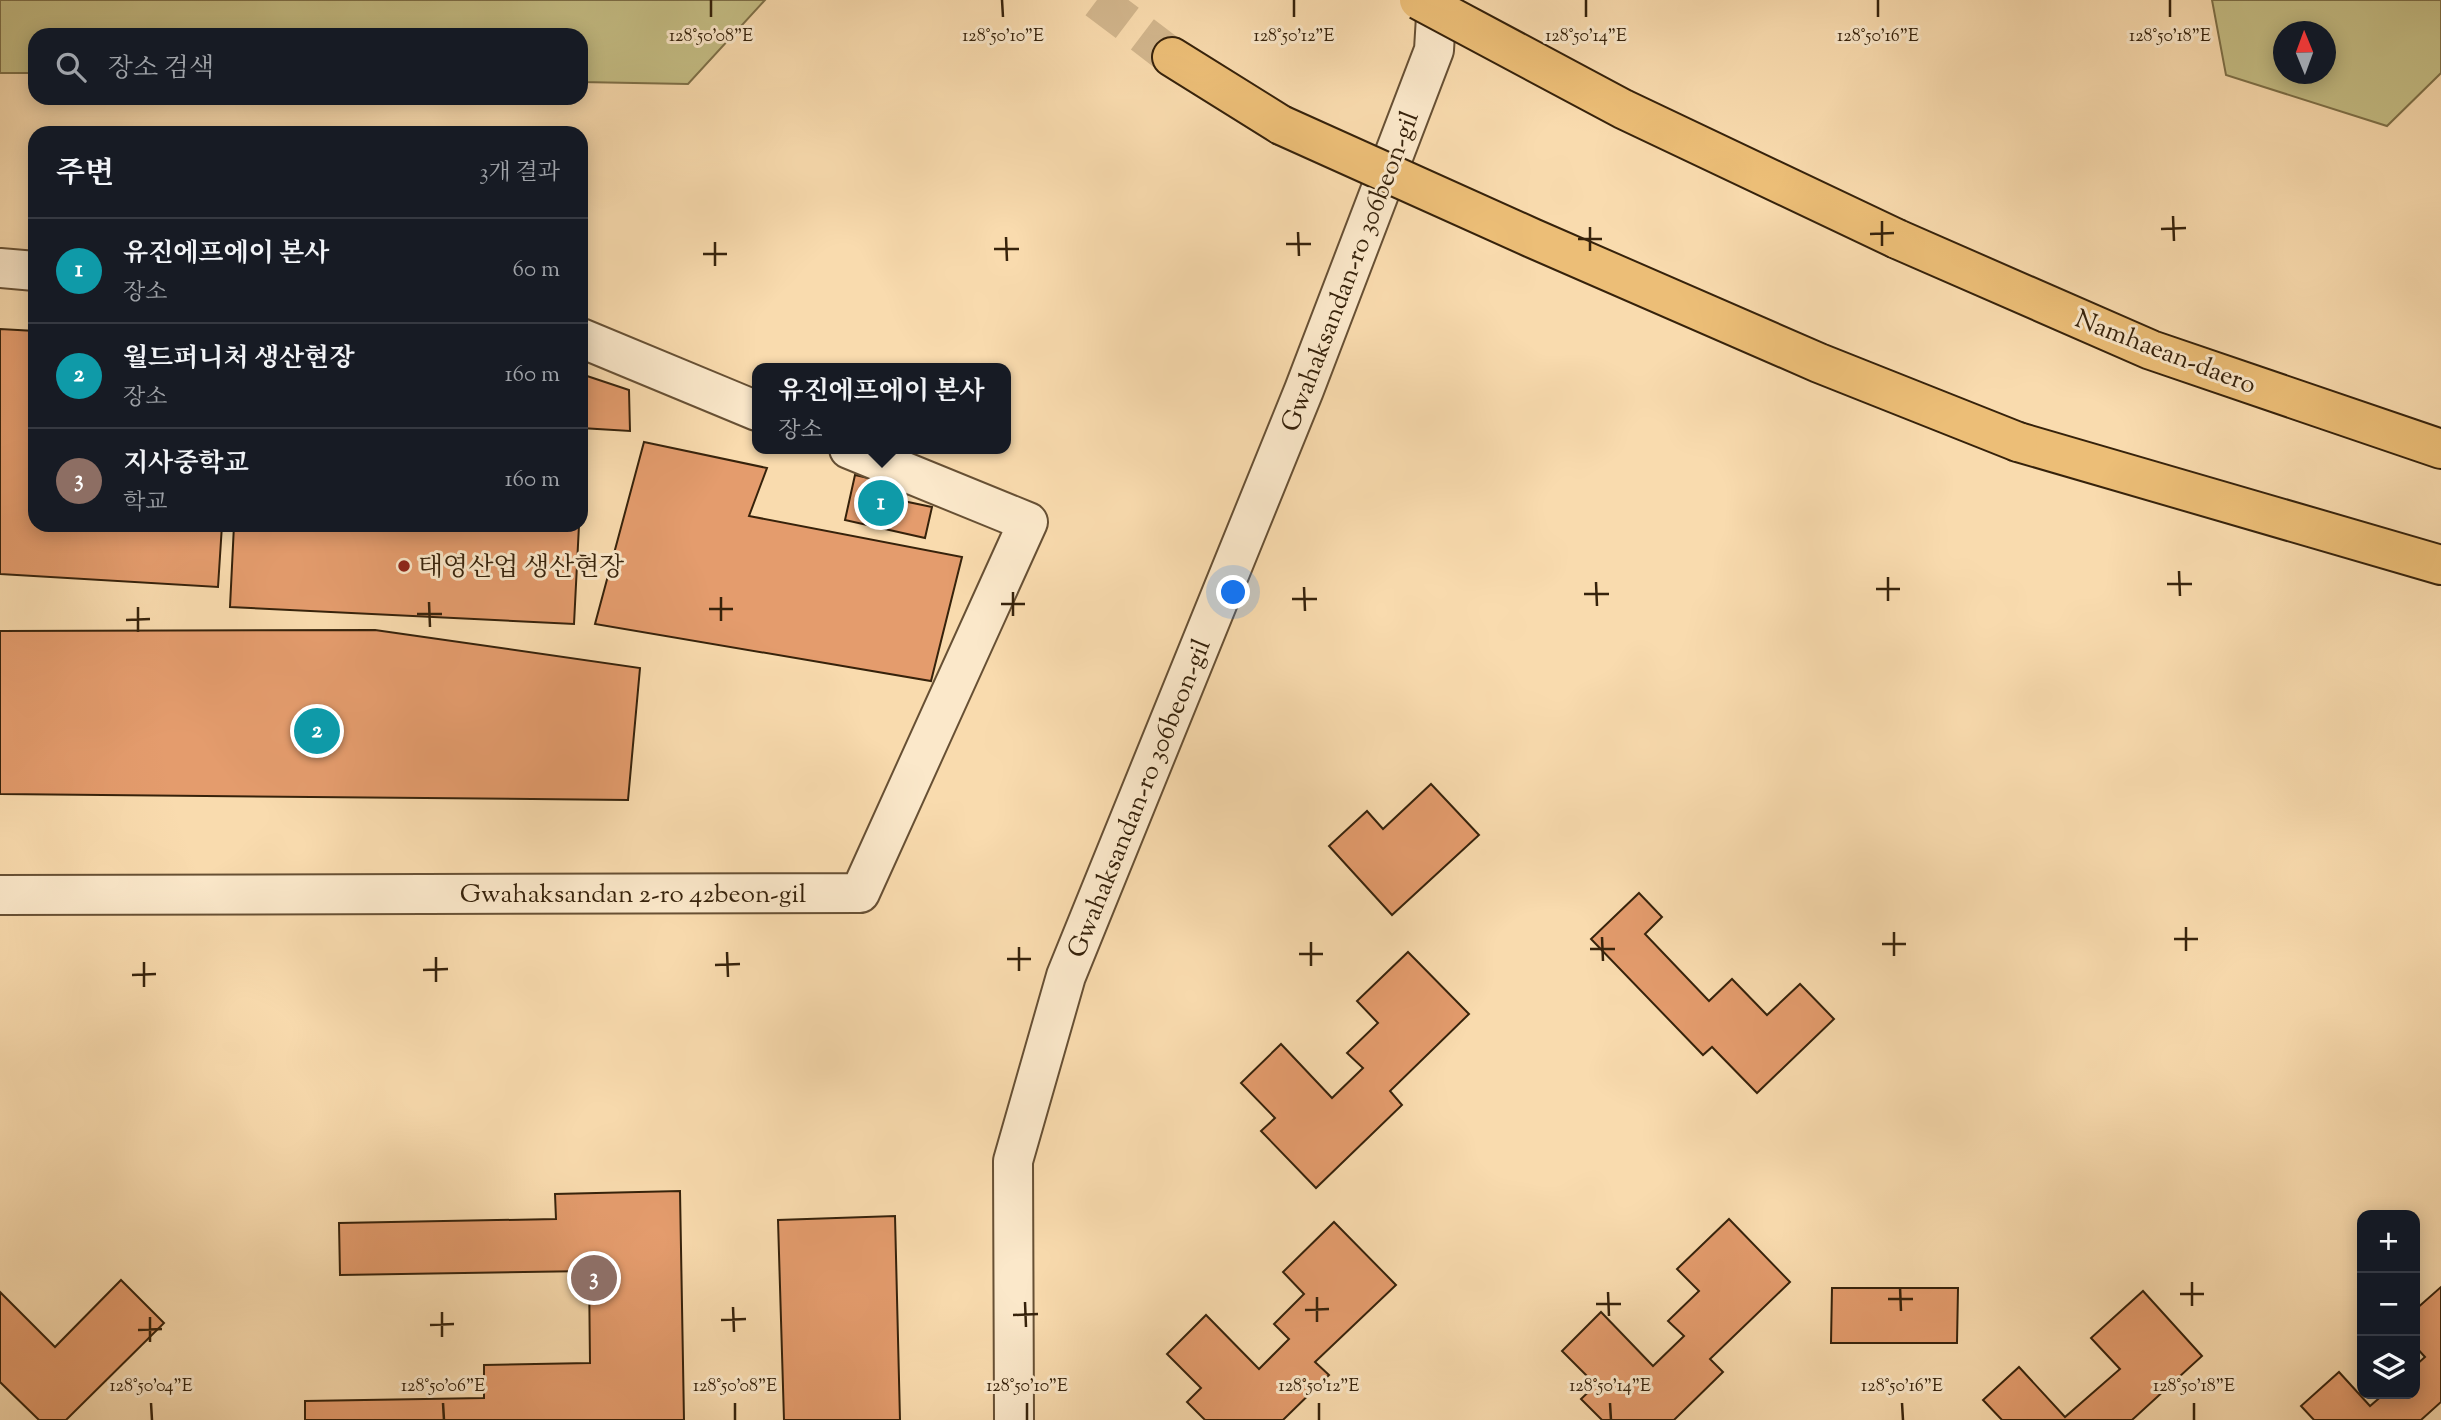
<!DOCTYPE html>
<html lang="ko">
<head>
<meta charset="utf-8">
<style>
	body { margin:0; font-family:"Sorts Mill Goudy","Noto Serif KR",serif; background:#20242c; color:#f1f3f6 }
	.controls { position:absolute; right:21px; bottom:21px; display:grid; overflow:hidden; border-radius:14px; box-shadow:0 4px 18px #0003 }
	.controls button { width:63px; height:63px; display:grid; place-items:center; padding:0; border:0; border-bottom:2px solid #363941; background:#171b24; color:#f1f3f6; font:35px sans-serif }
	.compass { position:absolute; left:2273px; top:21px; width:63px; height:63px; border-radius:50%; background:#171b24; box-shadow:0 4px 18px #0003; rotate:359deg }
	.you { position:absolute; left:1234px; top:593px; width:24px; height:24px; margin:-18px; border:5px solid #fff; border-radius:50%; background:#1a73e8; box-shadow:0 0 0 10px #1a73e833 }
	.badge { display:grid; place-items:center; width:46px; height:46px; border-radius:50%; background:#c59692; color:#fff; font-size:23px; font-weight:700 }
	.pin { position:absolute; translate:-50% -50%; border:4px solid #fff; box-shadow:0 2px 7px #0006 }
	.popup { position:absolute; left:752px; top:363px; width:259px; height:91px; box-sizing:border-box; display:grid; place-content:center; border-radius:14px; background:#171b24; filter:drop-shadow(0 2px 5px #0005); font-size:23px; white-space:nowrap; color:#9ea1a6 }
	.popup b { font-size:26px; color:#f1f3f6 }
	.popup::after { content:''; position:absolute; left:50%; top:100%; margin-left:-14px; border:14px solid transparent; border-top-color:#171b24 }
	.list { margin:0; padding:0; list-style:none }
	h2 { display:flex; justify-content:space-between; align-items:center; height:91px; margin:0; padding:0 28px; font-size:30px }
	h2 small { font-size:23px; font-weight:400; color:#9ea1a6 }
	.list li { display:grid; grid-template-columns:46px 1fr auto; gap:21px; align-items:center; box-sizing:border-box; height:105px; padding:0 28px; border-top:2px solid #363941 }
	.list b { display:block; font-size:26px; white-space:nowrap }
	.list p { margin:0; font-size:23px; white-space:nowrap; color:#9ea1a6 }
	.list em { font-size:23px; font-style:normal; color:#9ea1a6 }
	.icon { flex:none; width:38px; height:38px; fill:none; stroke:currentColor; stroke-width:2; stroke-linecap:round; stroke-linejoin:round }
	.map { position:relative; flex:none; width:2441px; height:1420px; overflow:hidden }
	.search { position:absolute; background:#171b24; box-shadow:0 4px 18px #0003; left:28px; top:28px; width:560px; height:77px; display:flex; align-items:center; gap:18px; box-sizing:border-box; padding:0 24px; border-radius:21px; color:#9ea1a6; font-size:26px }
	.panel { position:absolute; background:#171b24; box-shadow:0 4px 18px #0003; left:28px; top:126px; width:560px; height:406px; border-radius:21px }
	.map>svg:first-child { display:block }
</style>
</head>
<body>
<div class="map">
<svg width="2441" height="1420" viewBox="0 0 2441 1420">
	<rect width="100%" height="100%" fill="#f9dbae"/>
	<filter id="stains"><feTurbulence type="fractalNoise" baseFrequency=".00286" numOctaves="4"/><feColorMatrix values="0 0 0 0 .2 0 0 0 0 .09 0 0 0 0 .02 0 0 0 .5 -.17"/></filter>
	<radialGradient id="worn" r=".72"><stop offset=".6" stop-color="#630" stop-opacity="0"/><stop offset="1" stop-color="#630" stop-opacity=".3"/></radialGradient>
	<g fill="#c5be85" stroke="#7e7048" stroke-width="2" fill-rule="evenodd">
		<path d="M 0,0 L 765,0 L 688,84 L 581,82 L 581,35 L 35,35 L 35,73 L 0,73 Z"/>
		<path d="M 2212,0 L 2441,0 L 2441,73 L 2387,126 L 2226,75 ZM 2284,32 L 2326,32 L 2326,74 L 2284,74 Z"/>
	</g>
	<g fill="#e49c6d" stroke="#36220b" stroke-width="2">
		<path d="M 0,329 L 35,331 L 35,525 L 222,525 L 218,587 L 0,574 Z"/>
		<path d="M 581,374 L 629,390 L 630,431 L 581,428 Z"/>
		<path d="M 644,442 L 767,468 L 749,516 L 962,557 L 931,681 L 595,624 Z"/>
		<path d="M 855,475 L 886,482 L 894,499 L 932,507 L 925,538 L 845,520 Z"/>
		<path d="M 234,525 L 579,525 L 574,624 L 230,607 Z"/>
		<path d="M 375,630 L 640,668 L 628,800 L 0,794 L 0,631 Z"/>
		<path d="M 1431,784 L 1479,835 L 1392,915 L 1329,846 L 1367,811 L 1383,829 Z"/>
		<path d="M 1639,893 L 1662,917 L 1645,934 L 1709,1001 L 1732,979 L 1767,1015 L 1800,984 L 1834,1019 L 1757,1093 L 1712,1047 L 1703,1055 L 1591,939 Z"/>
		<path d="M 1408,952 L 1469,1014 L 1390,1091 L 1402,1105 L 1316,1188 L 1261,1131 L 1275,1118 L 1241,1083 L 1281,1044 L 1332,1098 L 1363,1068 L 1347,1053 L 1378,1023 L 1357,1001 Z"/>
		<path d="M 680,1191 L 684,1420 L 305,1420 L 305,1401 L 484,1398 L 484,1365 L 590,1363 L 589,1271 L 340,1275 L 339,1223 L 556,1219 L 555,1194 Z"/>
		<path d="M 895,1216 L 900,1420 L 784,1420 L 778,1220 Z"/>
		<path d="M 1729,1219 L 1790,1282 L 1710,1359 L 1723,1372 L 1674,1420 L 1602,1420 L 1581,1399 L 1596,1385 L 1562,1351 L 1601,1312 L 1653,1366 L 1684,1336 L 1668,1321 L 1699,1291 L 1677,1269 Z"/>
		<path d="M 1334,1222 L 1396,1285 L 1315,1362 L 1329,1375 L 1283,1420 L 1205,1420 L 1187,1402 L 1201,1388 L 1167,1354 L 1206,1315 L 1259,1369 L 1289,1339 L 1274,1324 L 1304,1294 L 1283,1272 Z"/>
		<path d="M 121,1280 L 164,1323 L 66,1420 L 39,1420 L 0,1382 L 0,1292 L 55,1347 Z"/>
		<path d="M 2441,1287 L 2441,1402 L 2421,1420 L 2314,1420 L 2301,1406 L 2339,1372 L 2370,1406 L 2384,1394 L 2415,1394 L 2415,1366 L 2425,1357 L 2415,1346 L 2415,1310 Z"/>
		<path d="M 1832,1288 L 1958,1288 L 1957,1343 L 1831,1343 Z"/>
		<path d="M 2143,1291 L 2202,1356 L 2132,1420 L 2002,1420 L 1983,1400 L 2019,1367 L 2065,1417 L 2120,1369 L 2091,1338 Z"/>
	</g>
	<g fill="none" stroke-linecap="round" stroke-linejoin="round">
		<path stroke="#d2b68d" stroke-width="38" stroke-dasharray="38 19" stroke-linecap="butt" d="M 1097,0 L 1172,57"/>
		<defs>
			<g id="minor">
				<path d="M 0,268 L 35,271"/>
				<path d="M 581,338 L 757,411"/>
				<path d="M 0,895 L 860,893 L 1028,522 L 849,449"/>
				<path d="M 1014,1420 L 1013,1161 L 1066,976 L 1304,390 L 1434,50 L 1437,0"/>
			</g>
			<g id="highway">
				<path d="M 1172,57 L 1281,125"/>
				<path d="M 1897,239 L 2151,350 L 2441,449"/>
				<path d="M 2018,442 L 2441,565"/>
			</g>
		</defs>
		<use href="#minor" stroke="#675034" stroke-width="42"/>
		<use href="#highway" stroke="#36220b" stroke-width="42"/>
		<use href="#minor" stroke="#fbe8ca" stroke-width="38"/>
		<use href="#highway" stroke="#ecbe77" stroke-width="38"/>
		<defs>
			<g id="highway-bridge">
				<path d="M 1419,0 L 1623,109 L 1897,239"/>
				<path d="M 1281,125 L 1532,238 L 1819,363 L 2018,442"/>
			</g>
		</defs>
		<use href="#highway-bridge" stroke="#36220b" stroke-width="42" stroke-linecap="butt"/>
		<use href="#highway-bridge" stroke="#ecbe77" stroke-width="38"/>
	</g>
	<path fill="none" stroke="#36220b" stroke-width="2.5" d="M 711,0 L 711,17M 1002,0 L 1003,17M 1294,0 L 1294,17M 1586,0 L 1586,17M 1878,0 L 1878,17M 2170,0 L 2170,17M 2173,216 L 2174,241M 1882,221 L 1882,246M 1590,227 L 1590,251M 2161,229 L 2186,228M 1298,232 L 1299,256M 1870,234 L 1894,233M 1006,237 L 1007,261M 1578,239 L 1602,239M 715,242 L 715,266M 1286,244 L 1311,244M 994,249 L 1019,249M 703,254 L 727,254M 2179,571 L 2180,596M 1888,577 L 1888,601M 1596,582 L 1597,606M 2167,584 L 2192,584M 1304,587 L 1305,611M 1876,589 L 1900,589M 1013,592 L 1013,616M 1584,594 L 1609,594M 721,597 L 721,621M 1292,599 L 1317,599M 429,602 L 430,627M 1001,604 L 1025,604M 138,607 L 138,632M 709,609 L 733,609M 417,614 L 442,614M 126,620 L 150,619M 2186,927 L 2186,951M 1894,932 L 1894,956M 1602,937 L 1603,961M 2174,939 L 2198,939M 1311,942 L 1311,966M 1882,944 L 1906,944M 1019,947 L 1019,971M 1590,949 L 1615,949M 727,952 L 728,977M 1299,954 L 1323,954M 436,957 L 436,982M 1007,959 L 1031,959M 144,962 L 144,987M 715,965 L 740,964M 423,970 L 448,969M 132,975 L 156,974M 2192,1282 L 2192,1306M 1900,1287 L 1901,1311M 1608,1292 L 1609,1316M 2180,1294 L 2204,1294M 1317,1297 L 1317,1322M 1888,1299 L 1913,1299M 1025,1302 L 1026,1327M 1596,1304 L 1621,1304M 733,1307 L 734,1332M 1305,1310 L 1329,1309M 442,1312 L 442,1337M 1013,1315 L 1038,1314M 150,1317 L 150,1342M 721,1320 L 746,1319M 430,1325 L 454,1324M 138,1330 L 162,1329M 151,1403 L 152,1420M 443,1403 L 444,1420M 735,1403 L 735,1420M 1027,1403 L 1027,1420M 1319,1403 L 1319,1420M 1610,1403 L 1611,1420M 1902,1403 L 1903,1420M 2194,1403 L 2194,1420"/>
	<circle fill="#8f2418" stroke="#fbe8ca" stroke-width="2.5" cx="404" cy="566" r="7"/>
	<g text-anchor="middle" stroke-width="6" stroke-linejoin="round" paint-order="stroke">
		<g font-size="26" fill="#36220b" stroke="#fbe8ca">
			<text transform="translate(1349 271) rotate(-69)" y="9">Gwahaksandan-ro 306beon-gil</text>
			<text transform="translate(2166 351) rotate(21)" y="9">Namhaean-daero</text>
			<text transform="translate(1138 798) rotate(-68)" y="9">Gwahaksandan-ro 306beon-gil</text>
			<text x="633" y="902">Gwahaksandan 2-ro 42beon-gil</text>
		</g>
		<g font-size="26" fill="#36220b" stroke="#fbe8ca" text-anchor="start">
			<text x="418" y="575">태영산업 생산현장</text>
		</g>
	</g>
	<g font-size="18" text-anchor="middle" fill="#36220b" stroke="#fbe8ca" stroke-width="6" stroke-linejoin="round" paint-order="stroke">
		<text x="711" y="41">128°50'08"E</text>
		<text x="1003" y="41">128°50'10"E</text>
		<text x="1294" y="41">128°50'12"E</text>
		<text x="1586" y="41">128°50'14"E</text>
		<text x="1878" y="41">128°50'16"E</text>
		<text x="2170" y="41">128°50'18"E</text>
		<text x="151" y="1391">128°50'04"E</text>
		<text x="443" y="1391">128°50'06"E</text>
		<text x="735" y="1391">128°50'08"E</text>
		<text x="1027" y="1391">128°50'10"E</text>
		<text x="1319" y="1391">128°50'12"E</text>
		<text x="1610" y="1391">128°50'14"E</text>
		<text x="1902" y="1391">128°50'16"E</text>
		<text x="2194" y="1391">128°50'18"E</text>
	</g>
	<rect width="100%" height="100%" filter="url(#stains)"/>
	<rect width="100%" height="100%" fill="url(#worn)"/>
</svg>
<div class="controls">
<button>+</button>
<button>−</button>
<button><svg class="icon" aria-label="layers" viewBox="0 0 24 24"><path d="M12 4l9 5-9 5-9-5zM3 14l9 5 9-5"/></svg></button>
</div>
<svg class="compass" viewBox="-18 -18 36 36"><path d="M0-13l5 13h-10z" fill="#e53935"/><path d="M0 13l5-13h-10z" fill="#9ea1a6"/></svg>
<div class="you"></div>
<div class="pin badge" style="left:881px;top:503px;background:#0f9aa8">1</div>
<div class="popup"><b>유진에프에이 본사</b>장소</div>
<div class="pin badge" style="left:317px;top:731px;background:#0f9aa8">2</div>
<div class="pin badge" style="left:594px;top:1278px;background:#8d6e63">3</div>
<div class="search"><svg class="icon" aria-label="search" viewBox="0 0 24 24"><circle cx="10" cy="10" r="6"/><path d="M15 15l6 6"/></svg>장소 검색</div>
<section class="panel">
<h2>주변<small>3개 결과</small></h2>
<ul class="list">
<li><span class="badge" style="background:#0f9aa8">1</span><div><b>유진에프에이 본사</b><p>장소</p></div><em>60 m</em></li>
<li><span class="badge" style="background:#0f9aa8">2</span><div><b>월드퍼니처 생산현장</b><p>장소</p></div><em>160 m</em></li>
<li><span class="badge" style="background:#8d6e63">3</span><div><b>지사중학교</b><p>학교</p></div><em>160 m</em></li>
</ul>
</section>
</div>
</body>
</html>
